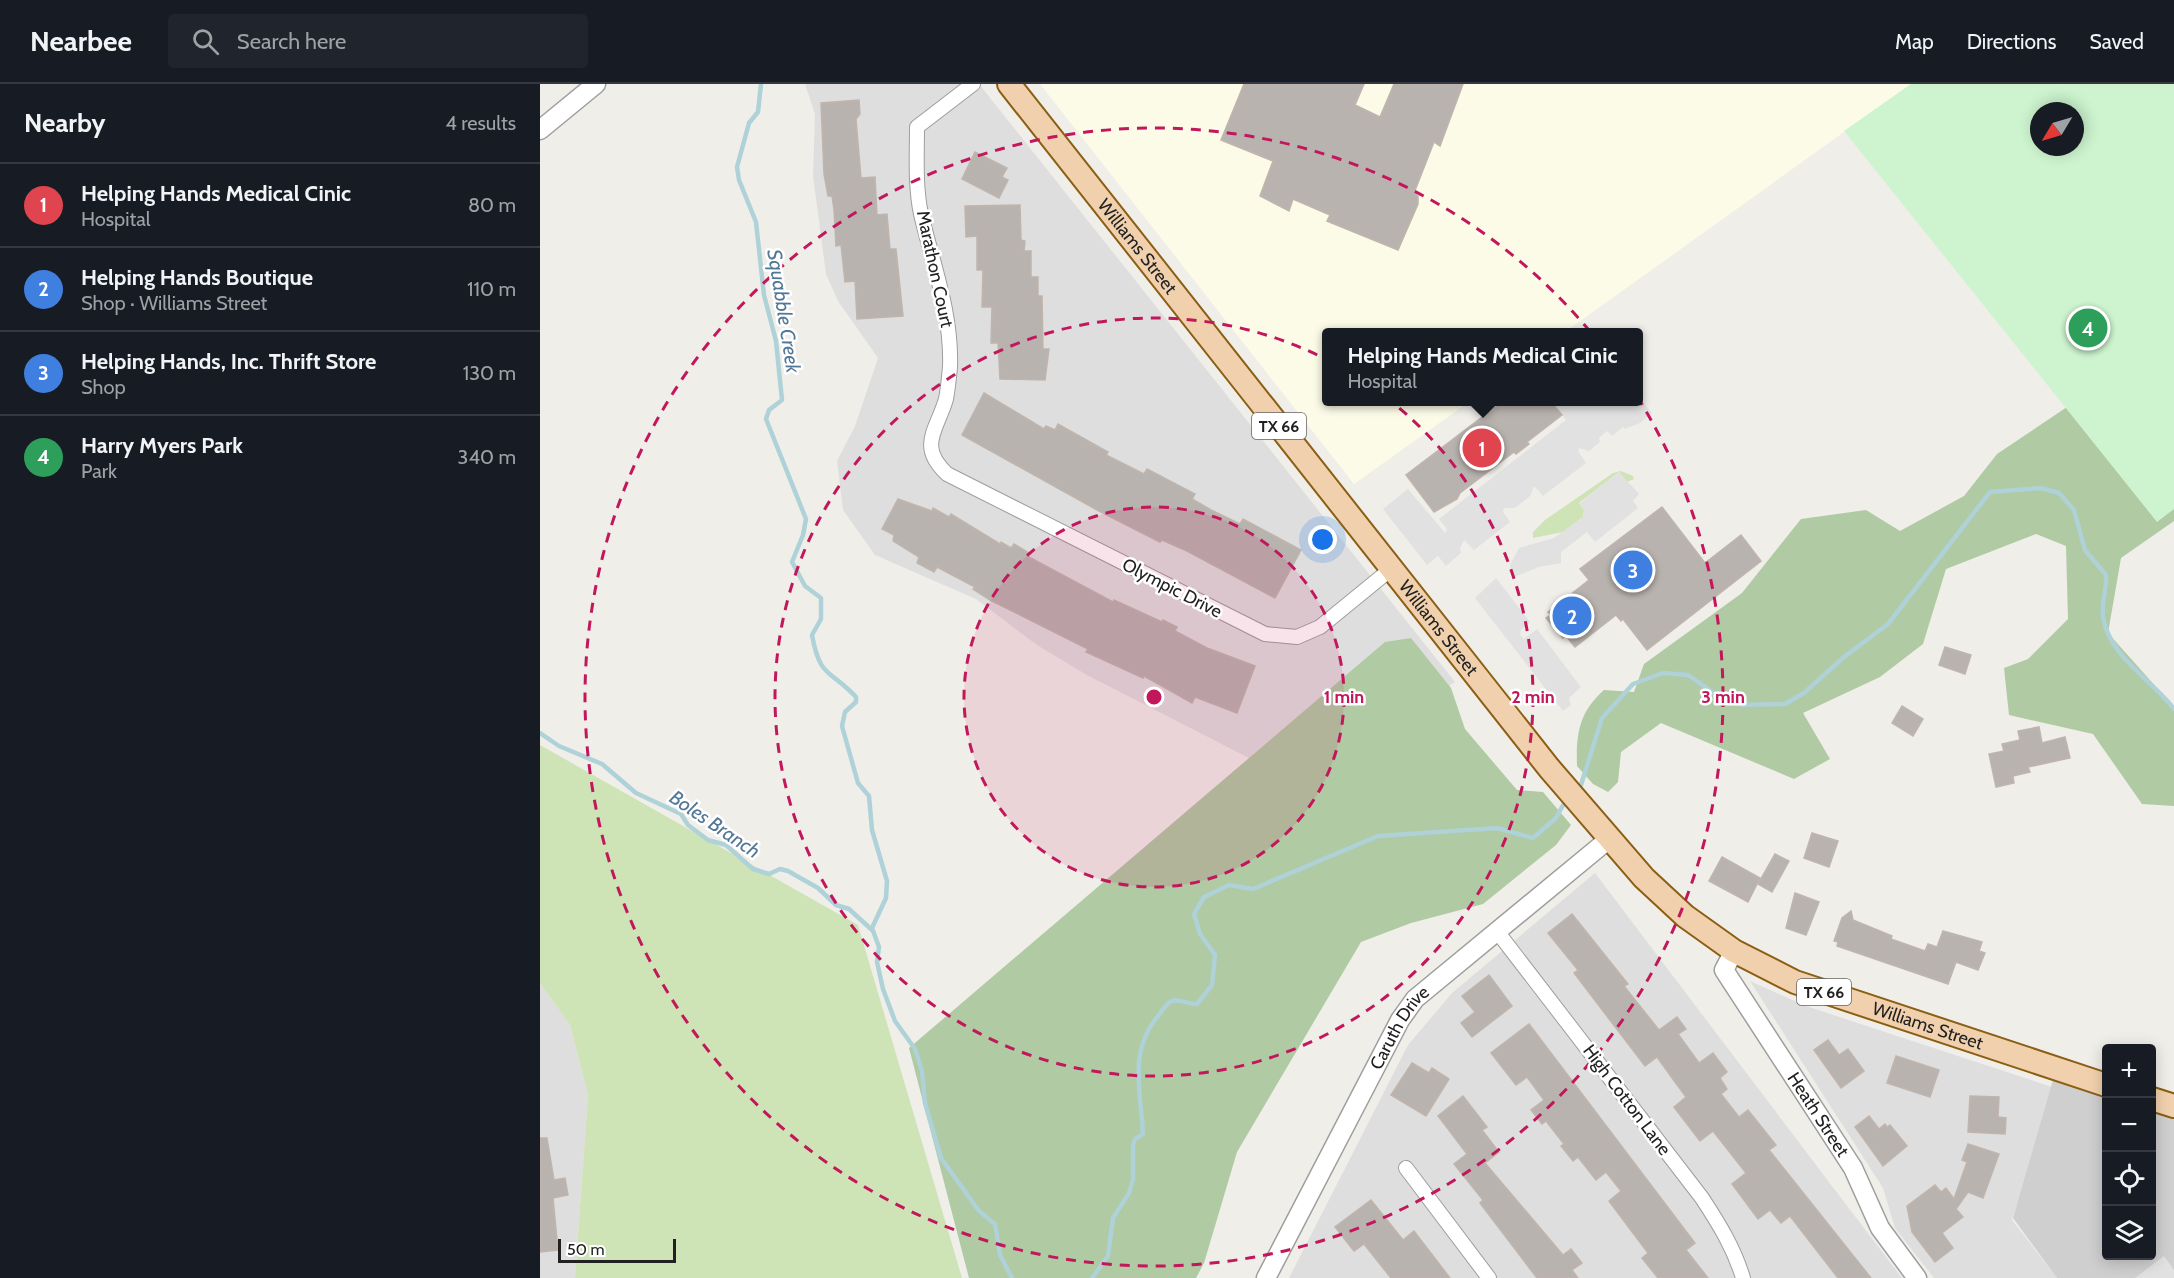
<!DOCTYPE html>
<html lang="en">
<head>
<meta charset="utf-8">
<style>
	body { margin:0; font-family:Cabin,sans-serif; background:#20242c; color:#f1f3f6 }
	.controls { position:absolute; right:18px; bottom:18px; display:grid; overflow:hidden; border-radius:6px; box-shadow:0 3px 15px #0003 }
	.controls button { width:54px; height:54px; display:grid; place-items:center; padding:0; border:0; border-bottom:2px solid #363941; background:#171b24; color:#f1f3f6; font:30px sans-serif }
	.compass { position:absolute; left:1490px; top:18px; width:54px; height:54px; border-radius:50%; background:#171b24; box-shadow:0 3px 15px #0003; rotate:232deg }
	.scale { position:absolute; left:18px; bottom:15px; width:118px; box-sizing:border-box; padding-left:6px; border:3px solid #212121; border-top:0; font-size:16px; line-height:21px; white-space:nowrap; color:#212121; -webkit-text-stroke:4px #fff; paint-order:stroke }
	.you { position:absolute; left:783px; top:456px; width:21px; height:21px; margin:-15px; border:4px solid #fff; border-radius:50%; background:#1a73e8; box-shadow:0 0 0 9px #1a73e833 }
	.badge { display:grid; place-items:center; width:39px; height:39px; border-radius:50%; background:#d89196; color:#fff; font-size:20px; font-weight:700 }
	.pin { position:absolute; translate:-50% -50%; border:3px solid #fff; box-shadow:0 2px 6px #0006 }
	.popup { position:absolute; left:782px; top:244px; width:321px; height:78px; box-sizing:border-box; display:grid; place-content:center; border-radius:6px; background:#171b24; filter:drop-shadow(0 2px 4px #0005); font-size:20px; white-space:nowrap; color:#9ea1a6 }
	.popup b { font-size:22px; color:#f1f3f6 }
	.popup::after { content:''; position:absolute; left:50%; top:100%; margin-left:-12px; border:12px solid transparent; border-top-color:#171b24 }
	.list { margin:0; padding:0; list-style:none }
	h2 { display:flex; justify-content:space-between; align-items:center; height:78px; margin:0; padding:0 24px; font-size:26px }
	h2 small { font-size:20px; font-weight:400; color:#9ea1a6 }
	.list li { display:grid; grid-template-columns:39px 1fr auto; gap:18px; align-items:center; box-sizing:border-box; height:84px; padding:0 24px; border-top:2px solid #363941 }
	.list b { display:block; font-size:22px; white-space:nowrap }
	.list p { margin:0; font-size:20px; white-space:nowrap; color:#9ea1a6 }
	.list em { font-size:20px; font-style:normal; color:#9ea1a6 }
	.icon { flex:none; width:33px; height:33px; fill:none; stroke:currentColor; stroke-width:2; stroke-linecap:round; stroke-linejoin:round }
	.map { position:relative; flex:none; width:1634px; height:1194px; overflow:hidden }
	header { display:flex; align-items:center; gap:36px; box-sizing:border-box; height:84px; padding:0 30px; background:#171b24; border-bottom:2px solid #363941 }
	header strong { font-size:28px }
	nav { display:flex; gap:33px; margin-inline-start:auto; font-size:21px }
	.search { width:420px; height:54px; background:#20242c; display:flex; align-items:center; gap:15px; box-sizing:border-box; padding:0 21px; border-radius:6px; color:#9ea1a6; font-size:22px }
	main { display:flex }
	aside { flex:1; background:#171b24 }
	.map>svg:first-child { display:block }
</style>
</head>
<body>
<header>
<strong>Nearbee</strong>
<div class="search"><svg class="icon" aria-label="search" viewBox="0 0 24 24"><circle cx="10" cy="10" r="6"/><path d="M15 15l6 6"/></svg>Search here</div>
<nav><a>Map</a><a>Directions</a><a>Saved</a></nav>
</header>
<main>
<aside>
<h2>Nearby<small>4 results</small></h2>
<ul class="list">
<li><span class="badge" style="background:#e0444e">1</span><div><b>Helping Hands Medical Cinic</b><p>Hospital</p></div><em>80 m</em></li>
<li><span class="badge" style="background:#3f7fe0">2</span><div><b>Helping Hands Boutique</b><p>Shop · Williams Street</p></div><em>110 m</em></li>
<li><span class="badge" style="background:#3f7fe0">3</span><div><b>Helping Hands, Inc. Thrift Store</b><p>Shop</p></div><em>130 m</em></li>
<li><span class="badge" style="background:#2e9e5b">4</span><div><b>Harry Myers Park</b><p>Park</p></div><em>340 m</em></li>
</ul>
</aside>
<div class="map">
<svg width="1634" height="1194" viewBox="0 0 1634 1194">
	<rect width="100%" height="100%" fill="#f0eee9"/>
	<g fill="#dfdede">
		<path d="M 265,0 L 439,0 L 915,598 L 844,646 L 912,778 L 547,591 L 497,561 L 436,515 L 335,471 L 303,426 L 297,377 L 315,342 L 338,274 L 298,217 L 286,190 L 273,92 L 275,30 Z"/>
		<path d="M 1055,789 L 1295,1106 L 1362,1194 L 749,1194 L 868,961 L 912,909 Z"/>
		<path d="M 1210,897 L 1266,922 L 1515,1004 L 1472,1136 L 1517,1194 L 1394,1194 L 1355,1144 L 1343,1104 Z"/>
		<path d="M 0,899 L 30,941 L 48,1011 L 35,1194 L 0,1194 Z"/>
	</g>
	<path fill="#fcfbe7" d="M 500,0 L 1371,0 L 1025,248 L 786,248 L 786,318 L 929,318 L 814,400 Z"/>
	<path fill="#cfcfcf" d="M 1513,996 L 1566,1013 L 1566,1172 L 1612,1172 L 1612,1028 L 1634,1035 L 1634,1194 L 1517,1194 L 1473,1134 Z"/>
	<g fill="#cee3b6">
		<path d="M 1081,387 L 1093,392 L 1094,395 L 1087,398 L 1079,388 L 1039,419 L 1044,426 L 1043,433 L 1023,448 L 993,454 L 993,448 L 1005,436 L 1073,389 Z"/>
		<path d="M 0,661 L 318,841 L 422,1194 L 35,1194 L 48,1011 L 30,941 L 0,899 Z"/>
	</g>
	<g fill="#b0caa3">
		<path d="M 1530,321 L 1634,400 L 1634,437 L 1581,474 L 1568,549 L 1634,623 L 1634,722 L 1602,720 L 1553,650 L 1469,631 L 1464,584 L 1488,575 L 1528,535 L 1526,462 L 1496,450 L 1406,485 L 1383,560 L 1340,593 L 1263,629 L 1290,675 L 1254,695 L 1121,639 L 1081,668 L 1078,698 L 1068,708 L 1053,700 L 1037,682 C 1036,650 1039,628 1064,606 L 1094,608 L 1104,580 L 1202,509 L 1261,435 L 1326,426 L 1360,447 L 1424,412 L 1457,370 Z"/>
		<path d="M 871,554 L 911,604 L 925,645 L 977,706 L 1003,708 L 1031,741 L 1016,761 L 943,820 L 871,839 L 821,858 L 697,1068 L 664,1179 L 656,1194 L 429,1194 L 369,964 L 845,558 Z"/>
	</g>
	<path fill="#cdf4ce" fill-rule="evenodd" d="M 1371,0 L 1634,0 L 1634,425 L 1617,438 L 1304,47 ZM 1499,27 L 1535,27 L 1535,63 L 1499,63 Z"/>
	<g fill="#e1e1e1">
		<path d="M 1098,312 L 1112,329 L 1100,339 L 1085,345 L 1083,343 L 1072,352 L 1067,347 L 1059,354 L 1060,358 L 1049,367 L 1039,364 L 1038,367 L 1046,379 L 1003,412 L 994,402 L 990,412 L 975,424 L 964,424 L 963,428 L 970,438 L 934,466 L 924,456 L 920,464 L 921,469 L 906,482 L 898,472 L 887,481 L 843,425 L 868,405 L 905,449 L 907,445 L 899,435 L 1026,336 L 1012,318 L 1098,318 Z"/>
		<path d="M 1079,388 L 1099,410 L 1093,417 L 1098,424 L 1055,458 L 1047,448 L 1021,468 L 1021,479 L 999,483 L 974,493 L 970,481 L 979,464 L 1014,454 L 1043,433 L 1044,426 L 1039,420 Z"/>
		<path d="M 956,494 L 990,538 L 981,546 L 980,551 L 984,555 L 997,545 L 1041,603 L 1029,614 L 1031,621 L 1023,627 L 935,514 Z"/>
		<path d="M 1624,1172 L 1634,1186 L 1634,1194 L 1595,1194 Z"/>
	</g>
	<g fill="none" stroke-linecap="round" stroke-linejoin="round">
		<g stroke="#afd1d8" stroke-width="4.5">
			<path d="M 221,0 L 218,28 L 209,39 L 197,83 L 199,96 L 216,138 L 224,211 L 236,257 L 242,316 L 229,326 L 226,335 L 266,435 L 263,451 L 252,478 L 265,502 L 281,514 L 281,535 L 272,551 C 280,595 290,585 316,613 L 316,618 L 305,628 L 302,642 L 318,699 L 329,712 L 332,746 L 347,797 L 346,814 L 332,844 L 339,863 L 337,878 L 343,905 L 355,937 L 375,965 L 382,987 L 385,1019 L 401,1074 L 439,1127 L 455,1140 L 460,1171 L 472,1194"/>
			<path d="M 0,649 L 19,662 L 62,680 L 96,709 L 141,730 L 148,741 L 168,756 L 186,761 L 213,785 L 229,790 L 240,785 L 248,787 L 278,804 L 296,821 L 309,825 L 332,846"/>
			<path d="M 1035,706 L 1041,701 L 1062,634 L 1093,600 L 1123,589 L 1148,591 L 1178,612 L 1201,621 L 1245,620 L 1264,609 L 1304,573 L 1348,540 L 1450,408 L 1501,404 L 1519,409 L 1534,426 L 1545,466 L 1566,491 C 1567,505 1561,519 1563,533 C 1570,574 1611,595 1634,625"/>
			<path d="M 552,1194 L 568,1172 L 573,1134 L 589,1109 L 593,1095 L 593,1062 L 595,1055 L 603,1050 C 601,1008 588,967 618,932 C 621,928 625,921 630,918 C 638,913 648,921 657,920 L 672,901 L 675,871 L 660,850 L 654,830 L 664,813 L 689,801 L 713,805 L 838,752 L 957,744 L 993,754 L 1016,734 L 1027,714"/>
		</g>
	</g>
	<g fill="#b9b3af" stroke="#c0b5ad" stroke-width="1.5">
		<path d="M 704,0 L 824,0 L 815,21 L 840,33 L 854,0 L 923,0 L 900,62 L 894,58 L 874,109 L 878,112 L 878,120 L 858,166 L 787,137 L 790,131 L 753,115 L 749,127 L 720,112 L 733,77 L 681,56 Z"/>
		<path d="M 319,16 L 320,30 L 316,35 L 317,47 L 321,94 L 335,93 L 337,131 L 347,130 L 350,165 L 356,165 L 363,232 L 317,235 L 315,197 L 305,198 L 301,161 L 296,162 L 294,126 L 292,112 L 288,112 L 284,90 L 281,19 Z"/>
		<path d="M 435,68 L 467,84 L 462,93 L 468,96 L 459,114 L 422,95 Z"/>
		<path d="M 480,121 L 481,156 L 485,157 L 484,167 L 491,167 L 491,193 L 498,193 L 498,212 L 502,212 L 503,265 L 509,265 L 505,296 L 460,295 L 458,259 L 451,259 L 452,223 L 442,223 L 443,186 L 437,186 L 437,152 L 426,153 L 425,122 Z"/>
		<path d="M 444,309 L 504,345 L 506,342 L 515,346 L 518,340 L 568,368 L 566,371 L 604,390 L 607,385 L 655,410 L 652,415 L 671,426 L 700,440 L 703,435 L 761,466 L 735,514 L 647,467 L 622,456 L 620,458 L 557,426 L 422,351 Z"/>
		<path d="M 962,318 L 1011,318 L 1022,331 L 987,358 L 989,360 L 976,370 L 974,368 L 920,409 L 917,415 L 894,428 L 866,391 Z"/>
		<path d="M 358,415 L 392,427 L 393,424 L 409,433 L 411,430 L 460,460 L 461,458 L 471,464 L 474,460 L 489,469 L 487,472 L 573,518 L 574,516 L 622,538 L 623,536 L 637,543 L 635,547 L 667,564 L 715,582 L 697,629 L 655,613 L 652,619 L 604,592 L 603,594 L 546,568 L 548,565 L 450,516 L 433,505 L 435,503 L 397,483 L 394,488 L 377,479 L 379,473 L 353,457 L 354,451 L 342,445 Z"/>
		<path d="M 1122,423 L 1165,479 L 1201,451 L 1221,477 L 1107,566 L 1083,535 L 1081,537 L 1076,531 L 1035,563 L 1026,552 L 1023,554 L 1006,534 L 1011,531 L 1008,528 L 1049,496 L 1040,485 Z"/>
		<path d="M 1405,563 L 1431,571 L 1425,590 L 1399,581 Z"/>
		<path d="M 1362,622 L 1383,635 L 1373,652 L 1352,639 Z"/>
		<path d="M 1499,643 L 1502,659 L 1525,653 L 1530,674 L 1488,683 L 1490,688 L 1473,692 L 1474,699 L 1456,703 L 1449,670 L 1464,667 L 1462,660 L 1480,656 L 1478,647 Z"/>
		<path d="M 1272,749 L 1298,757 L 1289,783 L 1264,774 Z"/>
		<path d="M 1235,770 L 1249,777 L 1232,808 L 1218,800 Z"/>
		<path d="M 1182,773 L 1220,794 L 1208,818 L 1169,797 Z"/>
		<path d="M 1255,809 L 1279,818 L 1266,851 L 1246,844 Z"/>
		<path d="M 1311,827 L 1313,836 L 1352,852 L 1351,855 L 1385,867 L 1388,860 L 1397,863 L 1403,847 L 1442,858 L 1439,867 L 1445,869 L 1438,886 L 1416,878 L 1408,900 L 1297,862 L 1298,858 L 1294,857 L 1302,834 Z"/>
		<path d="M 1032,830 L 1088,900 L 1084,902 L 1119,946 L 1137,933 L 1146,945 L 1138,950 L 1159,979 L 1173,969 L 1187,988 L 1180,994 L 1187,1005 L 1181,1010 L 1199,1033 L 1208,1026 L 1236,1061 L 1229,1066 L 1331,1194 L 1298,1194 L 1250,1132 L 1241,1139 L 1230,1126 L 1218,1135 L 1192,1100 L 1206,1089 L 1173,1047 L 1160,1057 L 1134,1023 L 1146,1013 L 1135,998 L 1117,973 L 1105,982 L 1034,889 L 1038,886 L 1008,849 Z"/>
		<path d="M 949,891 L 972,922 L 932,953 L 921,939 L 935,928 L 922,912 Z"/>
		<path d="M 989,940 L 1155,1159 L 1146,1166 L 1168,1194 L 1118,1194 L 1102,1174 L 1108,1169 L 1069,1117 L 1081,1107 L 1066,1088 L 1056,1096 L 1038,1073 L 1033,1077 L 1021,1062 L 1024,1060 L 1006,1037 L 1002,1040 L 991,1026 L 1004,1016 L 987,993 L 976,1001 L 951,969 Z"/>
		<path d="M 1288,956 L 1299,971 L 1308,965 L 1324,987 L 1301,1004 L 1274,966 Z"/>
		<path d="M 1356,972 L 1399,986 L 1390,1013 L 1347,999 Z"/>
		<path d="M 872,979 L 889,989 L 892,984 L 909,995 L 886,1032 L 851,1011 Z"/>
		<path d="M 923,1012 L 947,1043 L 942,1046 L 959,1068 L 945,1079 L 1023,1171 L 1031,1165 L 1042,1179 L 1032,1186 L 1038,1194 L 997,1194 L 940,1119 L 943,1116 L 914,1080 L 927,1070 L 898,1032 Z"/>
		<path d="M 1430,1012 L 1459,1013 L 1458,1033 L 1466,1034 L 1465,1050 L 1428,1048 Z"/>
		<path d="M 1329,1032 L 1339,1045 L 1345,1040 L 1347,1043 L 1350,1041 L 1367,1062 L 1343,1082 L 1315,1043 Z"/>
		<path d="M 0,1054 L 7,1054 L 14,1096 L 25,1094 L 28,1111 L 13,1114 L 18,1166 L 0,1168 Z"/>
		<path d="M 1428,1060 L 1459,1070 L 1443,1114 L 1428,1108 L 1416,1125 L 1423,1133 L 1402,1149 L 1413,1164 L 1395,1178 L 1372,1148 L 1367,1122 L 1395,1101 L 1401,1108 L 1406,1104 L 1414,1115 L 1427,1078 L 1422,1076 Z"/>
		<path d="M 831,1116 L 863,1156 L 874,1147 L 910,1194 L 851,1194 L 824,1160 L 814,1167 L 795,1143 Z"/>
	</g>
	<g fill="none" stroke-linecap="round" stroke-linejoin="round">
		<defs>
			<g id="minor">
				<path d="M 433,0 L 377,43 C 377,71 375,102 381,130 C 393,181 412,230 410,283 C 409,293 408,305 406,315 C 397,346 377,362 407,390 L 725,550 L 757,553 L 780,543 L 851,485"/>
				<path d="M 956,846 L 1162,1114 C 1179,1140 1194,1164 1203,1194"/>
				<path d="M 866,1084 L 949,1194"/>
			</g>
			<g id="tertiary">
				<path d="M 0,46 L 56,0"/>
				<path id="s1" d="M 1194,867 L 1184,886 L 1313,1084 L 1340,1144 L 1377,1194"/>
				<path id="s2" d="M 726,1194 L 860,936 L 875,915 L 1069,755"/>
			</g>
			<g id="primary">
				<path id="s3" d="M 469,0 L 1009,684 L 1104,794 L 1145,832 L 1194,867 L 1255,898 L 1566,1001"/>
				<path d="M 1612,1015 L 1634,1022"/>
			</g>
		</defs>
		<use href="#minor" stroke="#9e9e9e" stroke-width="16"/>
		<use href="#tertiary" stroke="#9e9e9e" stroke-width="21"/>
		<use href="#primary" stroke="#8b5e13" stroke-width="26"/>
		<use href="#minor" stroke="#fff" stroke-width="14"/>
		<use href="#tertiary" stroke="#fff" stroke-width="18"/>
		<use href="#primary" stroke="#f1d1ad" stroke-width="22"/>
	</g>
	<circle cx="614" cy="613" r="190" fill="#c2185b" fill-opacity=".12"/>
	<g fill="none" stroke="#c2185b" stroke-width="3" stroke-dasharray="10 8">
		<circle cx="614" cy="613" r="190"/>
		<circle cx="614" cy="613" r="379"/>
		<circle cx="614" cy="613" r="569"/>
	</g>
	<g text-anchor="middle" stroke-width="5" stroke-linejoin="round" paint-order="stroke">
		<g fill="#fff" stroke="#646464" stroke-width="1.5">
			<rect x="712" y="329" width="54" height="26" rx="4.5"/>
			<rect x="1257" y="895" width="54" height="26" rx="4.5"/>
		</g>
		<g font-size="16" font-weight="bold" fill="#212121">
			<text x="739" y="348">TX 66</text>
			<text x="1284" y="914">TX 66</text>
		</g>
		<g font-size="18" fill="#212121" stroke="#fff">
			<text dy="6" stroke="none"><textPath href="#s3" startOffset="207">Williams Street</textPath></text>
			<text transform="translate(395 185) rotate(78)" y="6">Marathon Court</text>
			<text transform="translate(632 504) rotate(27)" y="6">Olympic Drive</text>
			<text dy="6" stroke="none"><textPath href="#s3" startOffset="693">Williams Street</textPath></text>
			<text dy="6" stroke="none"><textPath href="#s3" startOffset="1341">Williams Street</textPath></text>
			<text dy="6" stroke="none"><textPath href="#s2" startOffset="284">Caruth Drive</textPath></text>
			<text transform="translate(1087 1016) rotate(53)" y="6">High Cotton Lane</text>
			<text dy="6" stroke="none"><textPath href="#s1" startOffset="194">Heath Street</textPath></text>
		</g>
		<g font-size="20" font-style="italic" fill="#527897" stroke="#fff">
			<text transform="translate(244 227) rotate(81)" y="7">Squabble Creek</text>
			<text transform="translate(175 740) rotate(34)" y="7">Boles Branch</text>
		</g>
	</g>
	<circle cx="614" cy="613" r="9" fill="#c2185b" stroke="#fff" stroke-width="3"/>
	<g font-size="18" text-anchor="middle" font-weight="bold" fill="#c2185b" stroke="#fff" stroke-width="5" stroke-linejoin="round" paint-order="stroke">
		<text x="804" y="619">1 min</text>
		<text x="993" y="619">2 min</text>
		<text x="1183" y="619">3 min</text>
	</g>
</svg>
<div class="controls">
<button>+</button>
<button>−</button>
<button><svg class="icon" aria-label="locate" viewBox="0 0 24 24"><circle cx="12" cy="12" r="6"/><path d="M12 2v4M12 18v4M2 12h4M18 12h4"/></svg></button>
<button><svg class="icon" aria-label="layers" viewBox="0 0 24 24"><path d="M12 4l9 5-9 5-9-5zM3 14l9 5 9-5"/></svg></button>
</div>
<svg class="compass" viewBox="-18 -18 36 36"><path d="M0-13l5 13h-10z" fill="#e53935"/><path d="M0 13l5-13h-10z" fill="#9ea1a6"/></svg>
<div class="scale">50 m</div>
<div class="you"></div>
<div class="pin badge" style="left:942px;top:364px;background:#e0444e">1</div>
<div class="popup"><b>Helping Hands Medical Cinic</b>Hospital</div>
<div class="pin badge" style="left:1032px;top:532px;background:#3f7fe0">2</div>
<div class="pin badge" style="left:1093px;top:486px;background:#3f7fe0">3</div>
<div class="pin badge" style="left:1548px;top:244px;background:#2e9e5b">4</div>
</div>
</main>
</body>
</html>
